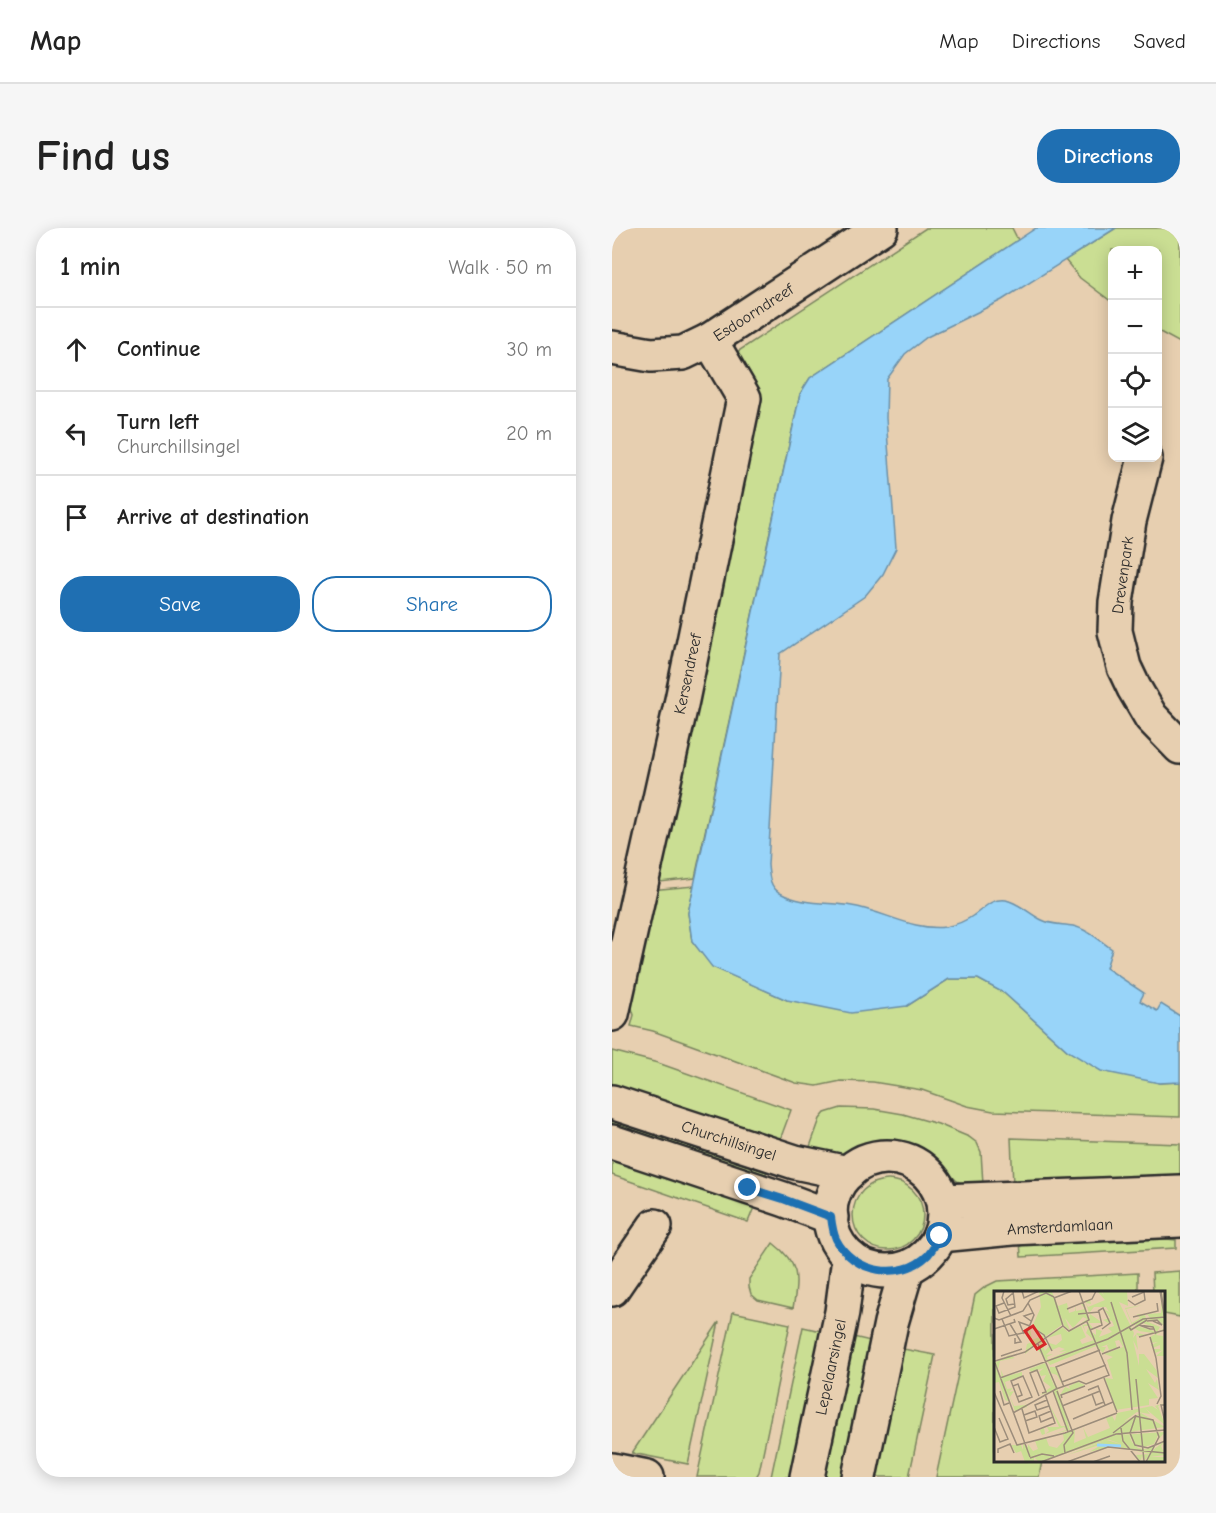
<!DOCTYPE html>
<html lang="en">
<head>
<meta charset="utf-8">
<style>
	body { margin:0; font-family:"Comic Neue",sans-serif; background:#f6f6f6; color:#222 }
	.controls { position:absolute; right:18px; top:18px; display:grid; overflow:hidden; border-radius:12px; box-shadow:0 3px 15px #0003 }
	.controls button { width:54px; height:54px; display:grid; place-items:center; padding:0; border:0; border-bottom:2px solid #e0e0e0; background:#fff; color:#222; font:30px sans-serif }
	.stop { position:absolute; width:18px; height:18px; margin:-14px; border:4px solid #1f6fb2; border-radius:50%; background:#fff }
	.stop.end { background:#1f6fb2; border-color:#fff; box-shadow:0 2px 6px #0008 }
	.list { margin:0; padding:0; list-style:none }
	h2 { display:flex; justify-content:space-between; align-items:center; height:78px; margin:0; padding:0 24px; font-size:26px }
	h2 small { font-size:20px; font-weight:400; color:#767676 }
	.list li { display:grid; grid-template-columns:39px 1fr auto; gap:18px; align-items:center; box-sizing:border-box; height:84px; padding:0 24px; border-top:2px solid #e0e0e0 }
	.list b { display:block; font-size:22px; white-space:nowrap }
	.list p { margin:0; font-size:20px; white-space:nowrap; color:#767676 }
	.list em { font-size:20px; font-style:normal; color:#767676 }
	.actions { display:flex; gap:12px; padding:18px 24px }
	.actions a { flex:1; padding:14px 0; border:2px solid #1f6fb2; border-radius:24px; text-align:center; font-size:21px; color:#1f6fb2 }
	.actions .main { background:#1f6fb2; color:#fff }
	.icon { flex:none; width:33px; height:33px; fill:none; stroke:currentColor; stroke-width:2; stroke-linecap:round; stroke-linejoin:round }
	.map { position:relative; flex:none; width:568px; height:1249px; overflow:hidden; border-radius:24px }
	header { display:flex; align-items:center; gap:36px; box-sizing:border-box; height:84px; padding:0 30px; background:#fff; border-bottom:2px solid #e0e0e0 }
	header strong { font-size:28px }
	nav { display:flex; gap:33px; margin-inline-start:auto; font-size:21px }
	.intro { display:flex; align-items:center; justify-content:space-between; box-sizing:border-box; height:144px; padding:0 36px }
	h1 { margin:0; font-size:42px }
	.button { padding:15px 27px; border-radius:24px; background:#1f6fb2; color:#fff; font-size:21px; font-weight:700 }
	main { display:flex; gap:36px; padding:0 36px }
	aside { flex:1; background:#fff; border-radius:24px; box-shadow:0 3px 15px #0003 }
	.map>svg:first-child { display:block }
</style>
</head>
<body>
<header>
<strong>Map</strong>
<nav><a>Map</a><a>Directions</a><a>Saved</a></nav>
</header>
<div class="intro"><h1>Find us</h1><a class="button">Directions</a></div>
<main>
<aside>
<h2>1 min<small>Walk · 50 m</small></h2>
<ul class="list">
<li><svg class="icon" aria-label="ahead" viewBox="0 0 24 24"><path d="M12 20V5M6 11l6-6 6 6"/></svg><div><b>Continue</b></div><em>30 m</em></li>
<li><svg class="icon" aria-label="left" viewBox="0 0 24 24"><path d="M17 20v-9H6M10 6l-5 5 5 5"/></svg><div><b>Turn left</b><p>Churchillsingel</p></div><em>20 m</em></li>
<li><svg class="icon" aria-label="arrive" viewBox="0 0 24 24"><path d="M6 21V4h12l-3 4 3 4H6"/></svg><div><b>Arrive at destination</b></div></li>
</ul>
<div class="actions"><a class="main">Save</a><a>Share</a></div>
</aside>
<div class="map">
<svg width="568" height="1249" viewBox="0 0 568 1249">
	<rect width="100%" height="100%" fill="#e7cfb0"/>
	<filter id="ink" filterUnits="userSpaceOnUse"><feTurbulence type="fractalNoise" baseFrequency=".0167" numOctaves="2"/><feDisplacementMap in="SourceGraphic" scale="12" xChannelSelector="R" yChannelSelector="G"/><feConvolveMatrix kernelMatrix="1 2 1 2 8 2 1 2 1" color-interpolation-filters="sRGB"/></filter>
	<g filter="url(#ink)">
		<g fill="#cade93" stroke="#7a845f" stroke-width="1.5">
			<path d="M 314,0 L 400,0 L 406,12 L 198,150 L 188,166 L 83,650 L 39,655 L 122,126 Z"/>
			<path d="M 504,0 L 555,0 L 568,9 L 568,115 L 546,103 L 546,22 L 500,22 L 500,74 L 468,50 L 453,32 Z"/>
			<path d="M 82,658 L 76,685 L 80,713 L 101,739 L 175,772 L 295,778 L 337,751 L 366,751 L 392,765 L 456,823 L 547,855 L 568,854 L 568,889 L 381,883 L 355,878 L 310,862 L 261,854 L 229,853 L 205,858 L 184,855 L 41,803 L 19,798 L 22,787 L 16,767 L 38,662 Z"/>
			<path d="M 0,823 L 46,835 L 179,882 L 166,917 L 0,860 Z"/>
			<path d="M 229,880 L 262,881 L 291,886 L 326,896 L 357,909 L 365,915 L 369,924 L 371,956 L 356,958 L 345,953 L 319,928 L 299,916 L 286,913 L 260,915 L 225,929 L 195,927 L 208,891 L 213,885 Z"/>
			<path d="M 0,881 L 158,934 L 151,954 L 0,900 Z"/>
			<path d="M 399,910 L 568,916 L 568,952 L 401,957 Z"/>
			<path d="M 0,922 L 145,972 L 136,994 L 0,947 Z"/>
			<circle cx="276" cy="987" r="35"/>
			<path d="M 509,1006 L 564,1012 L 564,1020 L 409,1029 L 408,1011 Z"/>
			<path d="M 161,1015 C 187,1035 187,1049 181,1080 L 146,1072 L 139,1066 L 137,1059 L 137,1051 Z"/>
			<path d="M 568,1043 L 568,1089 L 552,1086 L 552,1064 L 541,1064 L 540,1045 Z"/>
			<path d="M 526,1045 L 526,1064 L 383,1064 L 383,1232 L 430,1233 L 427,1249 L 324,1249 L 363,1067 L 373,1059 L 385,1053 Z"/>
			<path d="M 121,1084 L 178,1096 L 147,1244 L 144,1249 L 85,1249 Z"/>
			<path d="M 107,1094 L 76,1236 L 20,1225 Z"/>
			<path d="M 191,1099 L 214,1104 L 184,1249 L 159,1249 Z"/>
			<path d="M 233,1107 L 267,1115 L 239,1249 L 203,1249 Z"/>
			<path d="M 286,1120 L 323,1127 L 297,1249 L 259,1249 Z"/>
		</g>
		<path fill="#98d4f9" stroke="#6c90a7" stroke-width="1.5" d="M 424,0 L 504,0 L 390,72 L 315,109 L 293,126 L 275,151 L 274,190 L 284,320 L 271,346 L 253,368 L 168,426 L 156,637 C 157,649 158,659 168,665 C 190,677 216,674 240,678 C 271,683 301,703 333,699 C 343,697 354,693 362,687 C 373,680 379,670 394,672 C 407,675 418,686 430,692 C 439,697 451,696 461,698 C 475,701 488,713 500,721 L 494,740 L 532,765 L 528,773 L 545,783 L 549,776 L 568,788 L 568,854 L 547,855 L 489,843 L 456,823 L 392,765 L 366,751 L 337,751 L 295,778 L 239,785 L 175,772 L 100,739 L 80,713 L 76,685 L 188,166 L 198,150 Z"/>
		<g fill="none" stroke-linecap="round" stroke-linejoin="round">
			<defs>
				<g id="street">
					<path d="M 0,120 L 39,127 L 71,125 L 98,112 L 269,0"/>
					<path d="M 533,230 L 517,293 L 504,374 L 503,403 L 512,439 L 522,460 L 539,489 L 568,519"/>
					<path d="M 0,786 L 70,472 L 132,170 L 98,112"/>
					<path d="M 0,1061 L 43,998"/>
					<path d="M 0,1242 L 35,1249"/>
				</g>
				<g id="secondary">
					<path d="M 0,874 L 183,934 L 236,945"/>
					<path d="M 0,914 L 171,971 L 219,989"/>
					<circle cx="275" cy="986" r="57"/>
					<path d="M 331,973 L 568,964"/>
					<path d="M 328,1007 L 400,1000 L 568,992"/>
					<path d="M 195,1249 L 230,1084 L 237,1029"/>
					<path d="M 247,1249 L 279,1095 L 295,1040"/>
				</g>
			</defs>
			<use href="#street" stroke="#2b2b2b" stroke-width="38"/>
			<use href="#secondary" stroke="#2b2b2b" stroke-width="38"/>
			<use href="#street" stroke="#e7cfb0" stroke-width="33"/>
			<use href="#secondary" stroke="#e7cfb0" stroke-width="33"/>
		</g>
	</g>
	<g fill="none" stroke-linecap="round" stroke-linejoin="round" filter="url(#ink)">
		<path stroke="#1f6fb2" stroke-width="8" d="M 136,960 L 171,971 L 219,989 C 220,997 221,1004 224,1011 C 241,1045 289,1054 316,1027 C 321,1021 325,1014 328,1008"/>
	</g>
	<g text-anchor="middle" stroke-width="4.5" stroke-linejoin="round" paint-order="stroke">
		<g font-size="16" fill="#2b2b2b" stroke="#e7cfb0">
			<text transform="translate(141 84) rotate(-33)" y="6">Esdoorndreef</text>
			<text transform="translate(510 347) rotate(-82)" y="6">Drevenpark</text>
			<text transform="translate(75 446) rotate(-78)" y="6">Kersendreef</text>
			<text transform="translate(117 912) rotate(18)" y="6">Churchillsingel</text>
			<text transform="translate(448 998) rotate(-3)" y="6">Amsterdamlaan</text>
			<text transform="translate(218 1139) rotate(-78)" y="6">Lepelaarsingel</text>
		</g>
	</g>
	<g transform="translate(382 1063)">
		<rect width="171" height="171" fill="#e7cfb0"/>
		<path d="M 45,0 L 58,1 L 64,15 L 73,12 L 75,22 L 81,20 L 81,15 L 82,20 L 91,18 L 87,13 L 90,12 L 95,29 L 84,35 L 93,28 L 89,26 L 79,37 L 71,27 L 76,39 L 70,35 L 67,23 L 69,33 L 52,45 L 38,36 L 47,16 ZM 103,0 L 107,0 L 110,5 L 108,0 L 133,0 L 134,15 L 125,11 L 140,42 L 139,47 L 143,42 L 153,44 L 159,42 L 145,40 L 140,37 L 142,33 L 138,34 L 131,17 L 149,14 L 132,18 L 138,32 L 146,27 L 143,23 L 151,24 L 153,30 L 157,28 L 153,23 L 167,22 L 168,0 L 171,34 L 167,29 L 171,36 L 163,28 L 152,30 L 166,36 L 163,41 L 171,37 L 162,44 L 169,45 L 171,65 L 162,65 L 169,59 L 161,62 L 159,58 L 166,58 L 166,54 L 159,57 L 157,54 L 164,51 L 157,52 L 156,46 L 163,42 L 159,36 L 149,32 L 143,35 L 160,40 L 161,42 L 146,46 L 142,43 L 144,59 L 139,49 L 145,75 L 145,63 L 150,63 L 163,80 L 164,87 L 152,78 L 161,92 L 163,88 L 165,99 L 154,92 L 164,107 L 155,108 L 155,114 L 121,119 L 111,87 L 119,88 L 113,69 L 119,66 L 110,63 L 129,56 L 125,49 L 121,50 L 123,57 L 115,59 L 113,54 L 117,52 L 107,56 L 112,56 L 109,62 L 115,60 L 109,62 L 102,55 L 56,74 L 43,58 L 46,50 L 31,63 L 33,53 L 38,51 L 34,41 L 36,36 L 38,49 L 50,44 L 49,49 L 53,50 L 48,52 L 51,60 L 55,55 L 57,59 L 52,64 L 59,63 L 53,66 L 54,69 L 73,60 L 65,61 L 71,58 L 65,56 L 58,59 L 55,52 L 62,54 L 68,49 L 67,43 L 53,47 L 68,36 L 74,41 L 87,35 L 92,46 L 86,49 L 88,53 L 100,49 L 92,42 L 95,35 L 90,35 L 91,40 L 88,34 L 94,33 L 96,23 L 109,32 L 95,32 L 99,37 L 96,40 L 102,44 L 102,38 L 108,40 L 105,46 L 118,41 L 114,37 L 120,35 L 118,30 L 114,29 L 116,30 L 116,33 L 109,29 L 116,27 L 110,18 L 115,21 L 112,16 L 100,16 L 95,22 L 91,9 L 96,9 L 97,13 L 92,12 L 94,16 L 111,9 ZM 15,64 L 21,67 L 6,70 L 4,79 L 8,88 L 7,79 L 10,86 L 28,81 L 28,85 L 11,91 L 13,98 L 19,97 L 15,101 L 20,100 L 16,106 L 20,115 L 32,114 L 31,110 L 33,116 L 21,120 L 14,101 L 16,111 L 11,109 L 5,91 L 0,92 L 0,72 ZM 51,72 L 61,97 L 56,79 L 56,76 L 62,76 L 68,93 L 63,84 L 57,82 L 66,104 L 71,96 L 76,98 L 75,95 L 84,91 L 91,94 L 66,104 L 76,139 L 60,143 L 72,139 L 70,136 L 48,144 L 46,139 L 50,137 L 51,143 L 55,140 L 53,136 L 65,136 L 54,111 L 67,135 L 72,135 L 59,100 L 46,104 L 57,96 L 49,90 L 52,84 L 47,85 L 45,81 L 50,77 L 37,81 L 35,78 ZM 171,112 L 164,115 L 171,134 L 152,118 L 156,123 L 143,121 L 129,131 L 147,122 L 171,136 L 141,140 L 45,171 L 40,166 L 40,171 L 31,171 L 27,160 L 22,162 L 17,154 L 27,154 L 29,159 L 29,153 L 34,156 L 34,153 L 39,160 L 44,158 L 41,150 L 52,147 L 55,155 L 63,157 L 70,149 L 69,143 L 81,139 L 80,152 L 92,147 L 89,136 L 94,146 L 116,137 L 112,127 L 118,125 L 121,130 L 123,122 L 158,115 L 164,119 L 161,115 ZM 171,141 L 165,148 L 165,142 L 160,153 L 150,156 L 141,153 L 135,144 L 138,151 L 144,157 L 152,158 L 160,155 L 156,161 L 171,150 L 167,155 L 171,164 L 156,166 L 171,166 L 171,171 L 153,171 L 154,166 L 151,169 L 150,165 L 149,171 L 148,165 L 146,171 L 142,164 L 156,163 L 121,155 L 95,161 L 109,153 L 73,164 L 113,149 L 130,154 L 113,148 L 125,144 Z" fill="#cade93"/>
		<path fill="none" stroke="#98d4f9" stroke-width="3" d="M 103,154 L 127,155"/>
		<path fill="none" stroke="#9c8d7b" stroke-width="1.5" d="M 10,0 L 8,7 L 17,25M 28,0 L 30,7 L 45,0M 166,0 L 171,30M 167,0 L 171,26M 19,2 L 12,8 L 14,14 L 20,13M 60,6 L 69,35M 60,7 L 78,0M 134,9 L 141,14 L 151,9 L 150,1 L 138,6M 117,11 L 133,62 L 138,119M 10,12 L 2,15 L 5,22 L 21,16 L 19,0M 73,18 L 98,8 L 102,0M 104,20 L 109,17 L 116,32 L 108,38M 84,23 L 105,21 L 108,34 L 96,39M 139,26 L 164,20 L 163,12M 0,27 L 5,29 L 29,20 L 36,9 L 52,2 L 60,6M 8,28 L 15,45 L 33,41 L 40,24 L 34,12M 37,30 L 30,25 L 39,22M 153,30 L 163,29 L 168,34 L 159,30M 16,33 L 27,51 L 21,52 L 21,47M 69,35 L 75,40 L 95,29 L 85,0M 135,36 L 137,39 L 153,29M 0,38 L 21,31 L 20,28M 41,38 L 50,44 L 58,60M 160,38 L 156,38 L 145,34 L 159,36 L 160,38 L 162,43M 30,43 L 25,31 L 36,35M 145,46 L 171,39M 156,46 L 162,67M 44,53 L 63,98M 108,63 L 126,56M 7,65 L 28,58M 162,67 L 167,105 L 163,113M 1,70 L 31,61 L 69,35M 1,72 L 36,166M 29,85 L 38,106 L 25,111 L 17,90 ZM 6,87 L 114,48 L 149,28 L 171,26M 110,87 L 123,121M 142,88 L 150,170M 68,91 L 112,74M 19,95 L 24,93 L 28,104 L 23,106M 70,96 L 62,76 L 106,59M 94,99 L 104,95 L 111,114M 6,100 L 10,114 L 15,112M 59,100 L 74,141M 63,100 L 79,142 L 70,154 L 71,162M 0,101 L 23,154 L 71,142 L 123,122M 98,103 L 102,114 L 110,111M 45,105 L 36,82 L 43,79 L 52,101 L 48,102M 68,107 L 67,104 L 91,95M 53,109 L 41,114 L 43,119 L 55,115M 171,114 L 167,114 L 171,131M 68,115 L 106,100M 28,118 L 35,142 L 61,132 L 51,103M 57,120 L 45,125 L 47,131 L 59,126M 19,122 L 62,98 L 85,90 L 92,93 L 115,84 L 93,31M 30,124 L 41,120 L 43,126 L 31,130M 142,124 L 136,142 L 141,154 L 154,157 L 171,150M 79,128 L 119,111M 0,136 L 6,151 L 14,148 L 5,127M 127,137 L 129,150 L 146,171M 119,142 L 141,125 L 159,129 L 165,146 L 152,171M 4,162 L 4,158 L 16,153 L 20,162M 36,167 L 48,163 L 60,165M 47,171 L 122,143 L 171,139M 73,171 L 114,156 L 171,162M 99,171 L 116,165"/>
		<path fill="#d62828" fill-opacity="0.15" stroke="#d62828" stroke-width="3" d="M 39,35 L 51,53 L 43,58 L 31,40 Z"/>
		<rect width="171" height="171" fill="none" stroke="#2b2b2b" stroke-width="3"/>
	</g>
</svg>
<div class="controls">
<button>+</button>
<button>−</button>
<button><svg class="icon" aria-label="locate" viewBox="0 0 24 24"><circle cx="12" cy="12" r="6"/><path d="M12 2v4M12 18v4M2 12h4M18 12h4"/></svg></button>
<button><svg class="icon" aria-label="layers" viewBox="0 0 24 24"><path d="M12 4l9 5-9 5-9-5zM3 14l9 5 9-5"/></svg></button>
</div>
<div class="stop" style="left:328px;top:1008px"></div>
<div class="stop end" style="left:136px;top:960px"></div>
</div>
</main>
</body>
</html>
